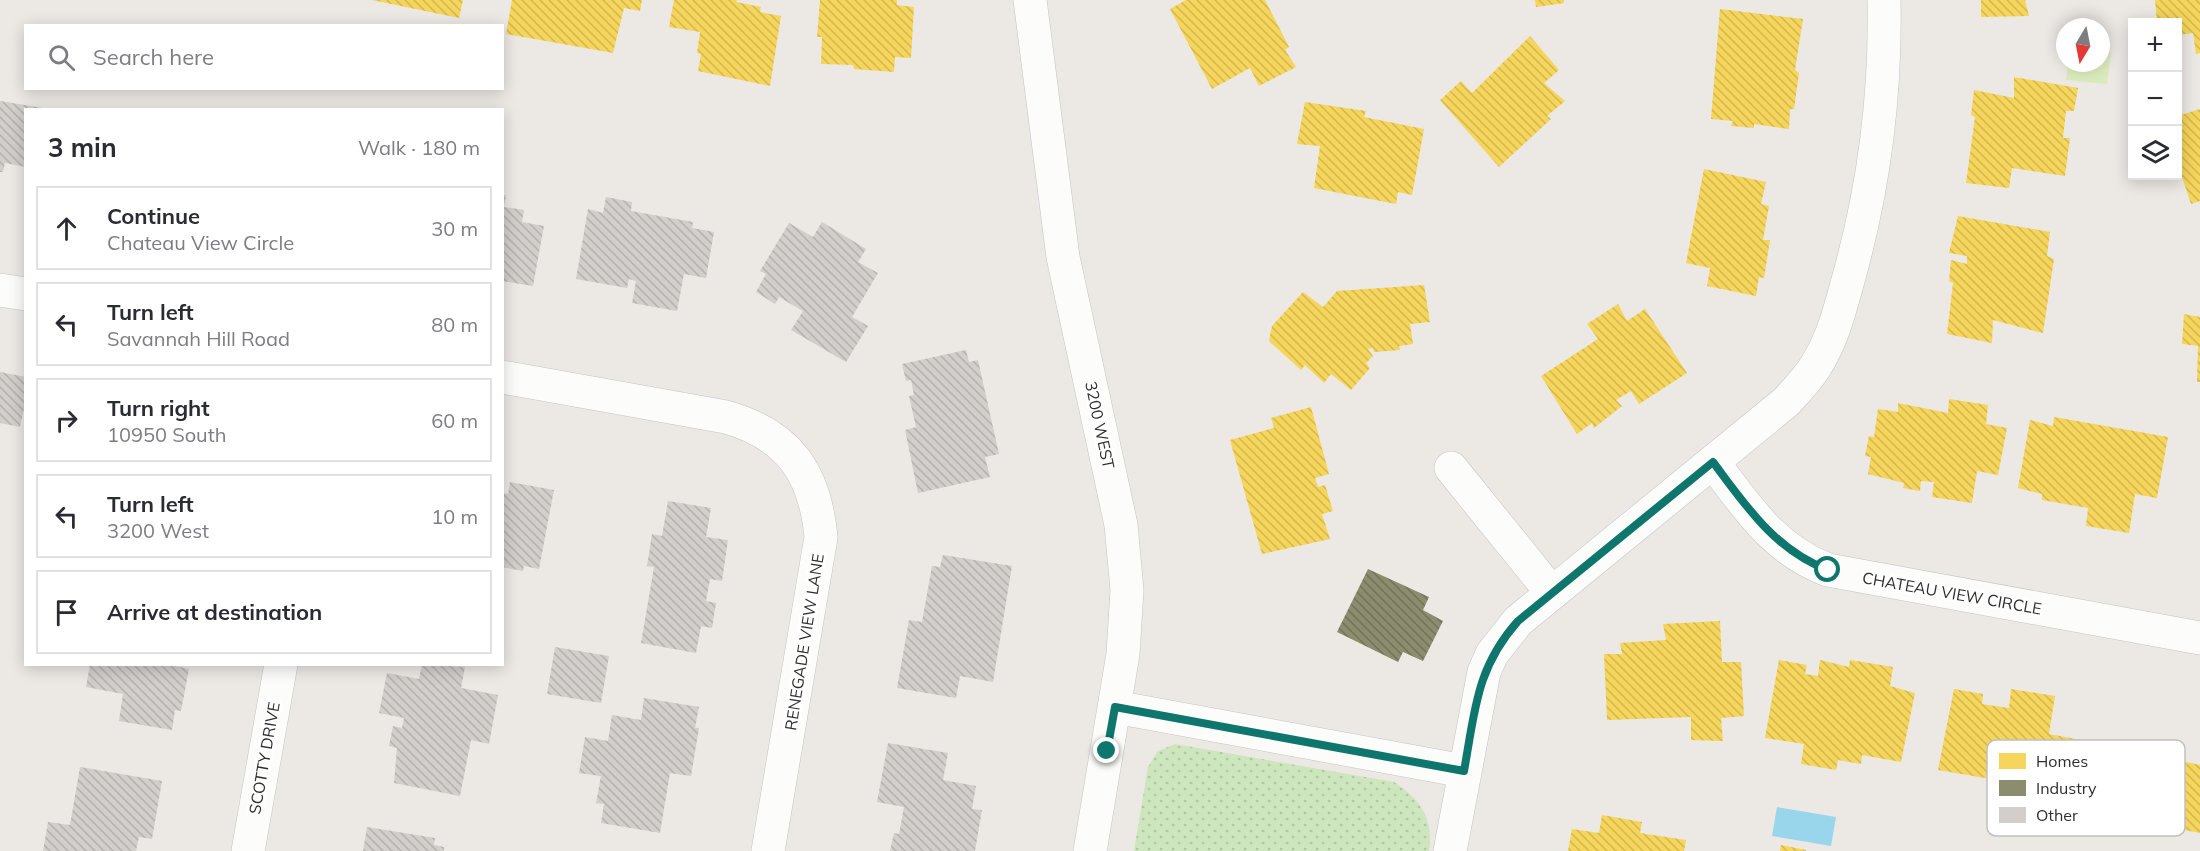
<!DOCTYPE html>
<html lang="en">
<head>
<meta charset="utf-8">
<style>
	body { margin:0; font-family:Mulish,sans-serif; background:#f7f7f7; color:#2b2b33 }
	.controls { position:absolute; right:18px; top:18px; display:grid; overflow:hidden; border-radius:0px; box-shadow:0 3px 15px #0003 }
	.controls button { width:54px; height:54px; display:grid; place-items:center; padding:0; border:0; border-bottom:2px solid #e1e1e2; background:#fff; color:#2b2b33; font:30px sans-serif }
	.compass { position:absolute; left:2056px; top:18px; width:54px; height:54px; border-radius:50%; background:#fff; box-shadow:0 3px 15px #0003; rotate:190deg }
	.stop { position:absolute; width:18px; height:18px; margin:-14px; border:4px solid #0f766e; border-radius:50%; background:#fff }
	.stop.end { background:#0f766e; border-color:#fff; box-shadow:0 2px 6px #0008 }
	.list { margin:0; padding:0; list-style:none }
	h2 { display:flex; justify-content:space-between; align-items:center; height:78px; margin:0; padding:0 24px; font-size:26px }
	h2 small { font-size:20px; font-weight:400; color:#7c7c81 }
	.list li { display:grid; grid-template-columns:39px 1fr auto; gap:18px; align-items:center; box-sizing:border-box; height:84px; margin:0 12px 12px; padding:0 12px; border:2px solid #e1e1e2; border-radius:0px }
	.list b { display:block; font-size:22px; white-space:nowrap }
	.list p { margin:0; font-size:20px; white-space:nowrap; color:#7c7c81 }
	.list em { font-size:20px; font-style:normal; color:#7c7c81 }
	.icon { flex:none; width:33px; height:33px; fill:none; stroke:currentColor; stroke-width:2; stroke-linecap:round; stroke-linejoin:round }
	.map { position:relative; flex:none; width:2200px; height:851px; overflow:hidden }
	.search { position:absolute; background:#fff; box-shadow:0 3px 15px #0003; left:24px; top:24px; width:480px; height:66px; display:flex; align-items:center; gap:15px; box-sizing:border-box; padding:0 21px; border-radius:0px; color:#7c7c81; font-size:22px }
	.panel { position:absolute; background:#fff; box-shadow:0 3px 15px #0003; left:24px; top:108px; width:480px; height:558px; border-radius:0px }
	.map>svg:first-child { display:block }
</style>
</head>
<body>
<div class="map">
<svg width="2200" height="851" viewBox="0 0 2200 851">
	<defs>
		<pattern id="grass-dots" width="8" height="8" patternUnits="userSpaceOnUse" patternTransform="scale(1.5)"><rect width="8" height="8" fill="#cee6be"/><path d="M2 2h.1M6 6h.1" fill="none" stroke="#b1c6a4" stroke-width="1.8" stroke-linecap="round"/></pattern>
		<pattern id="homes-back-hatch" width="6" height="6" patternUnits="userSpaceOnUse" patternTransform="scale(1.5)"><rect width="6" height="6" fill="#f6d55c"/><path d="M-1 5l2 2M0 0l6 6M5-1l2 2" fill="none" stroke="#d3b750"/></pattern>
		<pattern id="industry-back-hatch" width="6" height="6" patternUnits="userSpaceOnUse" patternTransform="scale(1.5)"><rect width="6" height="6" fill="#8c8c6e"/><path d="M-1 5l2 2M0 0l6 6M5-1l2 2" fill="none" stroke="#73735b"/></pattern>
		<pattern id="building-back-hatch" width="6" height="6" patternUnits="userSpaceOnUse" patternTransform="scale(1.5)"><rect width="6" height="6" fill="#d1cecb"/><path d="M-1 5l2 2M0 0l6 6M5-1l2 2" fill="none" stroke="#b4b1af"/></pattern>
	</defs>
	<rect width="100%" height="100%" fill="#ece8e4"/>
	<path fill="url(#grass-dots)" d="M 1175,744 L 1394,782 C 1420,799 1434,819 1429,851 L 1134,851 L 1148,767 L 1158,751 Z"/>
	<path fill="#d9eabb" d="M 2101,51 L 2111,52 L 2107,84 L 2066,80 L 2068,63 L 2101,63 Z"/>
	<path fill="#99d6ec" d="M 1777,807 L 1836,817 L 1831,846 L 1772,836 Z"/>
	<g fill="url(#homes-back-hatch)">
		<path d="M 372,0 L 463,0 L 459,18 Z"/>
		<path d="M 512,0 L 642,0 L 640,11 L 624,8 L 613,53 L 506,34 Z"/>
		<path d="M 674,0 L 737,0 L 736,2 L 761,7 L 760,12 L 781,16 L 770,86 L 698,71 L 701,54 L 697,53 L 700,32 L 669,27 Z"/>
		<path d="M 820,0 L 897,0 L 897,5 L 914,7 L 911,58 L 895,57 L 894,72 L 854,69 L 853,65 L 821,64 L 822,37 L 817,37 Z"/>
		<path d="M 1186,0 L 1265,0 L 1289,47 L 1285,50 L 1296,67 L 1259,86 L 1250,68 L 1212,89 L 1170,9 Z"/>
		<path d="M 1535,0 L 1564,0 L 1564,3 L 1536,7 Z"/>
		<path d="M 1981,0 L 2025,0 L 2029,16 L 1981,17 Z"/>
		<path d="M 2155,0 L 2200,0 L 2200,53 L 2196,54 L 2193,33 L 2178,35 L 2178,22 L 2157,22 Z"/>
		<path d="M 1720,9 L 1803,19 L 1795,70 L 1799,73 L 1794,109 L 1790,109 L 1789,129 L 1754,124 L 1754,128 L 1731,126 L 1733,121 L 1711,119 Z"/>
		<path d="M 1530,36 L 1559,70 L 1544,83 L 1565,101 L 1547,116 L 1551,119 L 1499,167 L 1440,100 L 1461,81 L 1472,93 Z"/>
		<path d="M 2014,77 L 2078,88 L 2074,111 L 2066,111 L 2063,138 L 2070,138 L 2065,176 L 2012,168 L 2009,188 L 1966,183 L 1975,117 L 1971,115 L 1974,90 L 2014,98 Z"/>
		<path d="M 1305,102 L 1366,111 L 1364,117 L 1424,129 L 1412,195 L 1398,192 L 1396,204 L 1314,188 L 1320,146 L 1297,144 Z"/>
		<path d="M 2200,109 L 2200,201 L 2191,204 L 2178,165 L 2178,116 Z"/>
		<path d="M 1704,169 L 1766,182 L 1761,204 L 1769,206 L 1763,240 L 1770,240 L 1764,278 L 1759,277 L 1756,296 L 1707,286 L 1710,268 L 1686,263 Z"/>
		<path d="M 1958,216 L 2050,232 L 2047,256 L 2054,259 L 2043,333 L 1993,320 L 1992,343 L 1947,334 L 1953,283 L 1949,281 L 1951,260 L 1967,264 L 1967,256 L 1949,253 Z"/>
		<path d="M 1424,285 L 1430,322 L 1410,324 L 1413,344 L 1399,346 L 1400,350 L 1374,352 L 1373,348 L 1368,349 L 1373,356 L 1366,363 L 1370,368 L 1351,390 L 1331,374 L 1324,383 L 1305,365 L 1301,370 L 1269,341 L 1272,326 L 1303,292 L 1323,307 L 1337,291 Z"/>
		<path d="M 1618,304 L 1627,321 L 1645,309 L 1687,373 L 1639,404 L 1631,391 L 1616,400 L 1622,406 L 1594,428 L 1592,423 L 1577,434 L 1541,376 L 1598,339 L 1587,324 Z"/>
		<path d="M 2184,314 L 2200,317 L 2200,382 L 2197,382 L 2198,346 L 2182,344 Z"/>
		<path d="M 1949,399 L 1988,405 L 1986,424 L 2007,428 L 1998,475 L 1977,471 L 1972,503 L 1932,497 L 1934,482 L 1921,481 L 1920,491 L 1903,488 L 1904,483 L 1868,474 L 1871,457 L 1865,456 L 1869,436 L 1874,437 L 1878,409 L 1898,412 L 1898,403 L 1948,413 Z"/>
		<path d="M 1311,407 L 1329,474 L 1315,478 L 1318,487 L 1325,485 L 1333,511 L 1322,514 L 1330,539 L 1262,554 L 1230,440 L 1274,428 L 1271,418 Z"/>
		<path d="M 2054,417 L 2168,437 L 2157,498 L 2135,494 L 2129,533 L 2086,526 L 2088,508 L 2042,500 L 2042,494 L 2018,488 L 2030,420 L 2053,426 Z"/>
		<path d="M 1720,621 L 1722,662 L 1741,662 L 1744,716 L 1721,718 L 1723,741 L 1691,740 L 1691,717 L 1607,720 L 1604,654 L 1622,654 L 1620,643 L 1666,640 L 1663,624 Z"/>
		<path d="M 1779,660 L 1807,665 L 1805,674 L 1818,676 L 1820,660 L 1849,667 L 1850,660 L 1893,667 L 1890,686 L 1915,693 L 1901,762 L 1862,755 L 1861,764 L 1838,760 L 1836,770 L 1801,764 L 1804,744 L 1765,738 Z"/>
		<path d="M 1954,689 L 1983,694 L 1982,704 L 2009,708 L 2011,689 L 2055,696 L 2049,734 L 2087,741 L 2078,795 L 2038,788 L 2035,802 L 1995,795 L 1997,780 L 1938,770 Z"/>
		<path d="M 2159,756 L 2200,765 L 2200,833 L 2111,816 L 2119,770 L 2156,779 Z"/>
		<path d="M 1602,815 L 1642,822 L 1640,833 L 1686,840 L 1684,851 L 1568,851 L 1572,829 L 1599,833 Z"/>
		<path d="M 1781,845 L 1806,850 L 1806,851 L 1780,851 Z"/>
	</g>
	<path fill="url(#industry-back-hatch)" d="M 1368,569 L 1429,597 L 1423,610 L 1443,621 L 1423,661 L 1403,652 L 1398,662 L 1337,632 Z"/>
	<g fill="url(#building-back-hatch)">
		<path d="M 0,101 L 43,108 L 26,110 L 26,167 L 5,163 L 3,172 L 0,172 Z"/>
		<path d="M 502,195 L 506,195 L 504,207 L 524,210 L 522,222 L 544,226 L 533,286 L 502,281 Z"/>
		<path d="M 606,197 L 632,202 L 631,211 L 693,222 L 692,228 L 714,232 L 706,278 L 684,274 L 677,311 L 632,303 L 636,281 L 629,279 L 627,288 L 576,279 L 588,209 L 603,213 Z"/>
		<path d="M 822,222 L 866,249 L 858,262 L 878,273 L 852,317 L 868,326 L 846,362 L 791,330 L 803,311 L 779,297 L 775,304 L 756,292 L 766,274 L 760,271 L 789,223 L 813,237 Z"/>
		<path d="M 966,350 L 969,362 L 978,360 L 999,454 L 985,457 L 990,477 L 918,493 L 905,430 L 916,427 L 909,396 L 914,395 L 911,380 L 906,381 L 902,364 Z"/>
		<path d="M 0,372 L 26,377 L 26,399 L 20,427 L 0,423 Z"/>
		<path d="M 510,482 L 554,490 L 539,569 L 524,566 L 523,571 L 502,567 L 502,493 L 508,494 Z"/>
		<path d="M 668,501 L 711,508 L 706,537 L 728,540 L 722,581 L 710,579 L 706,601 L 716,603 L 712,628 L 701,626 L 696,653 L 641,643 L 654,567 L 647,566 L 652,534 L 662,536 Z"/>
		<path d="M 943,555 L 1012,566 L 993,682 L 960,676 L 956,698 L 897,688 L 909,620 L 922,622 L 932,566 L 940,567 Z"/>
		<path d="M 555,647 L 609,656 L 601,703 L 547,694 Z"/>
		<path d="M 90,664 L 166,664 L 189,669 L 181,711 L 175,710 L 172,730 L 119,721 L 123,694 L 86,687 Z"/>
		<path d="M 422,664 L 465,667 L 461,688 L 498,695 L 489,744 L 471,740 L 460,796 L 394,783 L 397,748 L 389,746 L 393,726 L 402,728 L 404,718 L 379,713 L 387,673 L 419,679 Z"/>
		<path d="M 644,698 L 699,707 L 695,728 L 699,728 L 691,776 L 670,773 L 660,833 L 601,823 L 604,804 L 596,803 L 601,776 L 579,773 L 585,737 L 608,741 L 612,715 L 641,720 Z"/>
		<path d="M 888,743 L 948,753 L 943,780 L 976,786 L 972,809 L 982,810 L 975,851 L 890,851 L 894,833 L 899,834 L 904,807 L 877,802 Z"/>
		<path d="M 80,767 L 162,781 L 152,839 L 139,837 L 136,851 L 43,851 L 48,822 L 70,825 Z"/>
		<path d="M 367,827 L 435,838 L 434,845 L 444,847 L 444,851 L 363,851 Z"/>
	</g>
	<g fill="none" stroke-linecap="round" stroke-linejoin="round">
		<defs>
			<g id="street">
				<path d="M 0,290 L 26,294"/>
				<path d="M 502,377 L 726,417 C 789,435 815,473 821,537 L 768,851"/>
				<path d="M 1713,462 C 1747,507 1773,549 1828,570 L 2200,638"/>
				<path d="M 1451,468 L 1552,593"/>
				<path d="M 1115,707 L 1464,771"/>
				<path d="M 248,851 L 281,664"/>
				<path d="M 1450,851 L 1484,672 L 1492,654 L 1518,621 L 1786,402 C 1796,391 1807,380 1815,367 C 1834,338 1841,305 1850,273 C 1875,182 1886,93 1884,0"/>
			</g>
			<path id="secondary" d="M 1030,0 L 1063,257 L 1121,525 L 1127,590 L 1123,654 L 1090,851"/>
		</defs>
		<use href="#street" stroke="#c5c4c5" stroke-width="34"/>
		<use href="#secondary" stroke="#c5c4c5" stroke-width="34"/>
		<use href="#street" stroke="#fcfcfb" stroke-width="33"/>
		<use href="#secondary" stroke="#fcfcfb" stroke-width="33"/>
	</g>
	<g fill="none" stroke-linecap="round" stroke-linejoin="round">
		<path stroke="#0f766e" stroke-width="8" d="M 1107,751 L 1115,707 L 1464,771 C 1475,711 1476,668 1518,621 L 1713,462 C 1746,506 1775,550 1828,570"/>
	</g>
	<g text-anchor="middle" stroke-width="6" stroke-linejoin="round" paint-order="stroke">
		<g font-size="16" fill="#2e2e2e" stroke="#fff">
			<text transform="translate(1100 425) rotate(78)" y="6">3200 WEST</text>
			<text transform="translate(1952 593) rotate(10)" y="6">CHATEAU VIEW CIRCLE</text>
			<text transform="translate(804 642) rotate(-81)" y="6">RENEGADE VIEW LANE</text>
			<text transform="translate(264 758) rotate(-80)" y="6">SCOTTY DRIVE</text>
		</g>
	</g>
	<rect x="1987" y="740" width="198" height="96" rx="9" fill="#fff" stroke="#c0c0c0" stroke-width="1.5"/>
	<rect x="1999" y="753" width="27" height="16" fill="#f6d55c"/>
	<rect x="1999" y="780" width="27" height="16" fill="#8c8c6e"/>
	<rect x="1999" y="807" width="27" height="16" fill="#d1cecb"/>
	<g font-size="16" fill="#2e2e2e">
		<text x="2036" y="767">Homes</text>
		<text x="2036" y="794">Industry</text>
		<text x="2036" y="821">Other</text>
	</g>
</svg>
<div class="controls">
<button>+</button>
<button>−</button>
<button><svg class="icon" aria-label="layers" viewBox="0 0 24 24"><path d="M12 4l9 5-9 5-9-5zM3 14l9 5 9-5"/></svg></button>
</div>
<svg class="compass" viewBox="-18 -18 36 36"><path d="M0-13l5 13h-10z" fill="#e53935"/><path d="M0 13l5-13h-10z" fill="#7c7c81"/></svg>
<div class="stop" style="left:1828px;top:570px"></div>
<div class="stop end" style="left:1107px;top:751px"></div>
<div class="search"><svg class="icon" aria-label="search" viewBox="0 0 24 24"><circle cx="10" cy="10" r="6"/><path d="M15 15l6 6"/></svg>Search here</div>
<section class="panel">
<h2>3 min<small>Walk · 180 m</small></h2>
<ul class="list">
<li><svg class="icon" aria-label="ahead" viewBox="0 0 24 24"><path d="M12 20V5M6 11l6-6 6 6"/></svg><div><b>Continue</b><p>Chateau View Circle</p></div><em>30 m</em></li>
<li><svg class="icon" aria-label="left" viewBox="0 0 24 24"><path d="M17 20v-9H6M10 6l-5 5 5 5"/></svg><div><b>Turn left</b><p>Savannah Hill Road</p></div><em>80 m</em></li>
<li><svg class="icon" aria-label="right" viewBox="0 0 24 24"><path d="M7 20v-9h11M14 6l5 5-5 5"/></svg><div><b>Turn right</b><p>10950 South</p></div><em>60 m</em></li>
<li><svg class="icon" aria-label="left" viewBox="0 0 24 24"><path d="M17 20v-9H6M10 6l-5 5 5 5"/></svg><div><b>Turn left</b><p>3200 West</p></div><em>10 m</em></li>
<li><svg class="icon" aria-label="arrive" viewBox="0 0 24 24"><path d="M6 21V4h12l-3 4 3 4H6"/></svg><div><b>Arrive at destination</b></div></li>
</ul>
</section>
</div>
</body>
</html>
